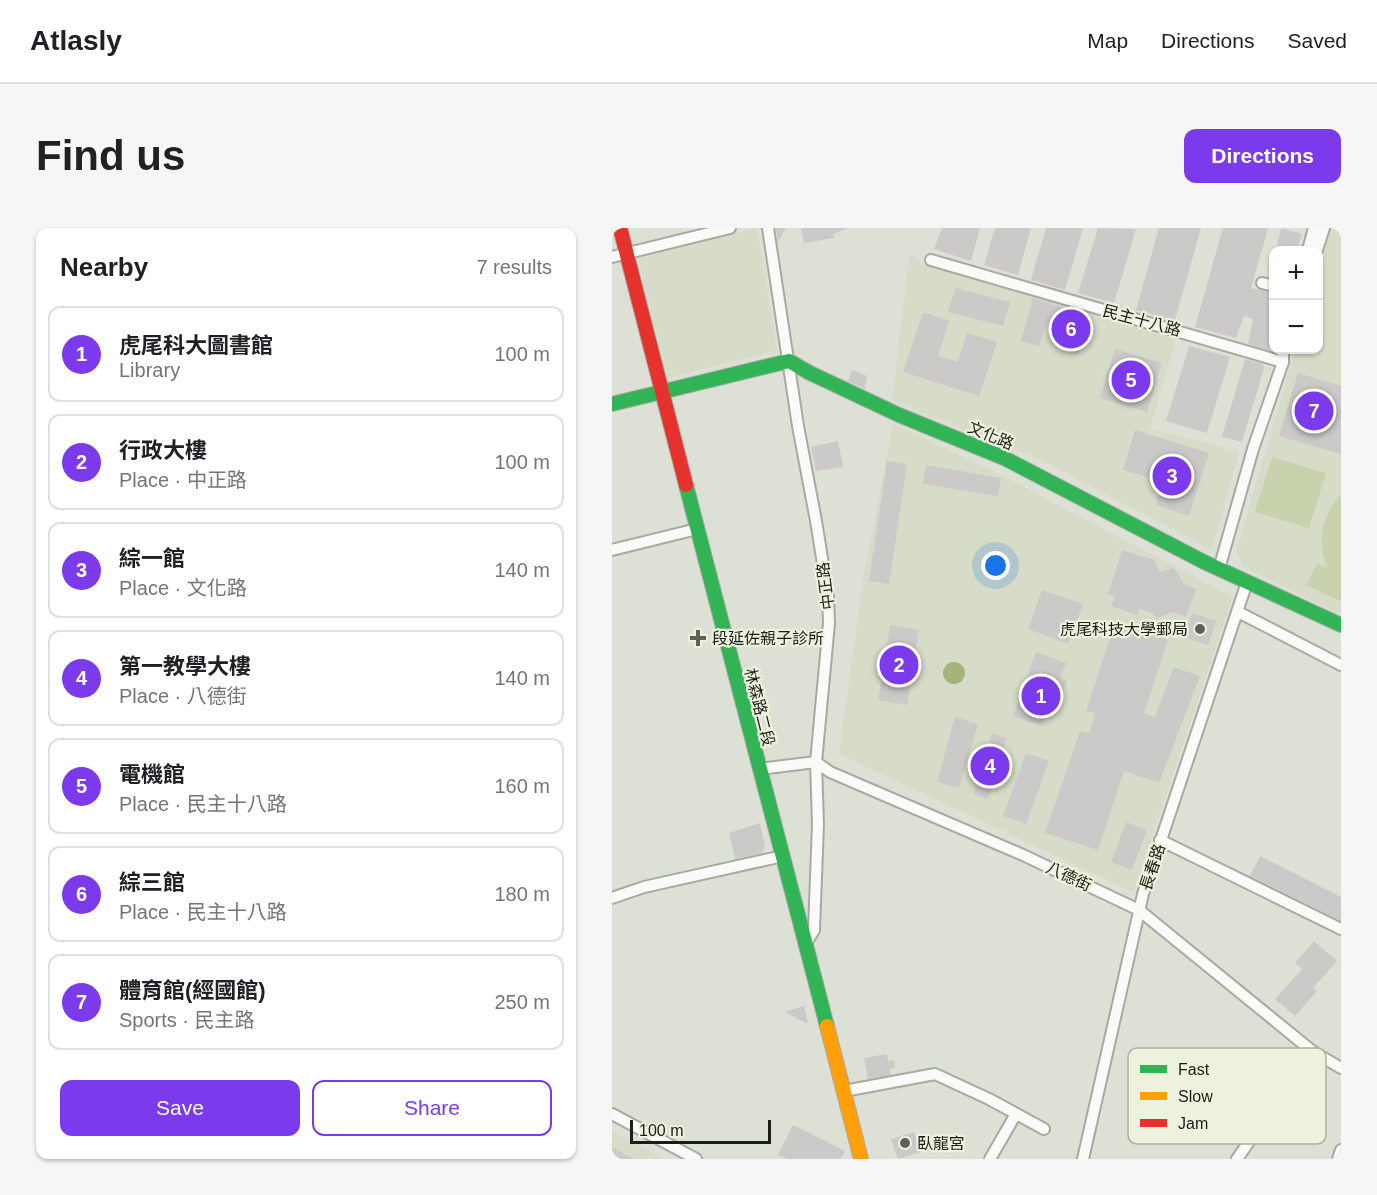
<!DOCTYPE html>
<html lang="en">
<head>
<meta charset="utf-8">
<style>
	body { margin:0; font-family:Helvetica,"Noto Sans TC",sans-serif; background:#f6f6f6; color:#202124 }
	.controls { position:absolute; right:18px; top:18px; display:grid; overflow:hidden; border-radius:12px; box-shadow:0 2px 4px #0004 }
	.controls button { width:54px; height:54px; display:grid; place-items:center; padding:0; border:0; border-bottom:2px solid #e0e0e0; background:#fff; color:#202124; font:30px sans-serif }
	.scale { position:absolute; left:18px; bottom:15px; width:141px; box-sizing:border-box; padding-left:6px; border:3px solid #1b1d16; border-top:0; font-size:16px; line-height:21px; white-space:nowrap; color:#1b1d16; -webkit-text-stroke:4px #ecf2dd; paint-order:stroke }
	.you { position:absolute; left:384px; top:338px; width:21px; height:21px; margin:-15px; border:4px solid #fff; border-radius:50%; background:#1a73e8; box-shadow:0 0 0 9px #1a73e833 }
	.badge { display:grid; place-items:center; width:39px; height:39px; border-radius:50%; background:#7c3aed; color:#fff; font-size:20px; font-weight:700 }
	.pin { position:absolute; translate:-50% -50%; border:3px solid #fff; box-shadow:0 2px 6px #0006 }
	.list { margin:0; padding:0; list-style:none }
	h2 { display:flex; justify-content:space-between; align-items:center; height:78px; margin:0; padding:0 24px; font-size:26px }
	h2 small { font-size:20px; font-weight:400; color:#757577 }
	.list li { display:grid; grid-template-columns:39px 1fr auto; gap:18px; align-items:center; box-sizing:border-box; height:96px; margin:0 12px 12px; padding:0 12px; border:2px solid #e0e0e0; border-radius:12px }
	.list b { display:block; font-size:22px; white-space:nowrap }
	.list p { margin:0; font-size:20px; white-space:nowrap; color:#757577 }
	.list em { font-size:20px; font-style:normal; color:#757577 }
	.actions { display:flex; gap:12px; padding:18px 24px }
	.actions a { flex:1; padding:14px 0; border:2px solid #7c3aed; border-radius:12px; text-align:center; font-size:21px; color:#7c3aed }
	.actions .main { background:#7c3aed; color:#fff }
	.map { position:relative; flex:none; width:729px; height:931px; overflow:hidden; border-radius:12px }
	header { display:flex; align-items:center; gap:36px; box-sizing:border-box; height:84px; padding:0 30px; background:#fff; border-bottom:2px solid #e0e0e0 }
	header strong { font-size:28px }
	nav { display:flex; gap:33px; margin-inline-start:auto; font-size:21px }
	.intro { display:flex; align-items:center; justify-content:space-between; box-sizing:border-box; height:144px; padding:0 36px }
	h1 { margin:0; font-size:42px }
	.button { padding:15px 27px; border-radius:12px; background:#7c3aed; color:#fff; font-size:21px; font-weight:700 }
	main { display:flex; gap:36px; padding:0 36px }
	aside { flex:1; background:#fff; border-radius:12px; box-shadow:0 2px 4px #0004 }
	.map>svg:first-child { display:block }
</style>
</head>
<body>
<header>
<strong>Atlasly</strong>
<nav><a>Map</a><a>Directions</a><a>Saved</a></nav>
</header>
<div class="intro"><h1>Find us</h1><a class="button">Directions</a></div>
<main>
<aside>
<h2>Nearby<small>7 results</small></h2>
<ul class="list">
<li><span class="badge">1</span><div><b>虎尾科大圖書館</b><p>Library</p></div><em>100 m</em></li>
<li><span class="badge">2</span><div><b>行政大樓</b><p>Place · 中正路</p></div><em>100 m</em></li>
<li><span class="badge">3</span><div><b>綜一館</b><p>Place · 文化路</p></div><em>140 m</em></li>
<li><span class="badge">4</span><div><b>第一教學大樓</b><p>Place · 八德街</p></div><em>140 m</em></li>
<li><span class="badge">5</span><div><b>電機館</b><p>Place · 民主十八路</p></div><em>160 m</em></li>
<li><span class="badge">6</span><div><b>綜三館</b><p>Place · 民主十八路</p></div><em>180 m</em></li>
<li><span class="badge">7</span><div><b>體育館(經國館)</b><p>Sports · 民主路</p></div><em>250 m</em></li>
</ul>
<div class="actions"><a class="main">Save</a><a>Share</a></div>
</aside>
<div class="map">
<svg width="729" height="931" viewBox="0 0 729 931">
	<rect width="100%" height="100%" fill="#dde0d5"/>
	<g fill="#d6dcc8">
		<path d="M 145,0 L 165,122 L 56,150 L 26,31 Z"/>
		<path d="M 718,0 L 729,0 L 729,387 L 633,340 L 624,325 L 683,122 L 706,122 L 707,40 Z"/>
		<path d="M 298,25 L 309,35 L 564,111 L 538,200 L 627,224 L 600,322 L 433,234 L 280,173 Z"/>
		<path d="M 281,196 L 393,249 L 621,369 L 521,664 L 227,526 L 252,346 Z"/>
		<path d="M 0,903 L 52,931 L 0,931 Z"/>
	</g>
	<g fill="#c8d2ac">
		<path d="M 660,229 L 714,245 L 697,300 L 643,284 Z"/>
		<path d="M 729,267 L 729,373 L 694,357 L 705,336 L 715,340 C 705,313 709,288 729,267 Z"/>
	</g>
	<circle fill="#a6b47b" cx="342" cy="445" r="11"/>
	<g fill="#cbcac8">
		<path d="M 164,0 L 174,0 L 166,14 Z"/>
		<path d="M 189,0 L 235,0 L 235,1 L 221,6 L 222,10 L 192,15 Z"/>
		<path d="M 330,0 L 368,0 L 359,33 L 322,21 Z"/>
		<path d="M 383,0 L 419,0 L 406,47 L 372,37 Z"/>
		<path d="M 434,0 L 471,0 L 453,62 L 419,52 Z"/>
		<path d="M 486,0 L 524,1 L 502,75 L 466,65 Z"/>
		<path d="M 547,0 L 589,0 L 563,92 L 524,82 Z"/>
		<path d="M 611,0 L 656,0 L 639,60 L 662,65 L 662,101 L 656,122 L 636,116 L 641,91 L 632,88 L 624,110 L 583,99 Z"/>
		<path d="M 669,0 L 690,6 L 685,22 L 664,22 Z"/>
		<path d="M 343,60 L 398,74 L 391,98 L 336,84 Z"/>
		<path d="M 421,70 L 449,79 L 446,88 L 458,91 L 460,83 L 478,88 L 466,127 L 450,123 L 455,104 L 434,98 L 427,118 L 409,113 Z"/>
		<path d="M 311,84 L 337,93 L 326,128 L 346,134 L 355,105 L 385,114 L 367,168 L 291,144 Z"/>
		<path d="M 577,118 L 618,129 L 595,205 L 554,193 Z"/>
		<path d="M 503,121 L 550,135 L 535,184 L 488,170 Z"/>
		<path d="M 633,131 L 650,136 L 652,140 L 630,214 L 610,209 Z"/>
		<path d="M 240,142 L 255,148 L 253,161 L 236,153 Z"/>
		<path d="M 686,145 L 729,158 L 729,226 L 667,208 Z"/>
		<path d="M 523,202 L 597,225 L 577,288 L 544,277 L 551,254 L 511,242 Z"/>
		<path d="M 226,213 L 231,239 L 204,243 L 199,219 Z"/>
		<path d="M 275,233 L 295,236 L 277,356 L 257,353 Z"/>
		<path d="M 314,237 L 389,250 L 386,268 L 311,256 Z"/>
		<path d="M 510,322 L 542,332 L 548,344 L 562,340 L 572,356 L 584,361 L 574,389 L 560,384 L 545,390 L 541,385 L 527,381 L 525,387 L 499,378 L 503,368 L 496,366 Z"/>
		<path d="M 430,362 L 471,376 L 456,416 L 416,401 Z"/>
		<path d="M 580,385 L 604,393 L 596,417 L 572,409 Z"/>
		<path d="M 503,395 L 556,412 L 532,485 L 543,489 L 562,439 L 588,448 L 547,555 L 512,543 L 486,622 L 433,605 L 468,503 L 478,505 L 483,485 L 474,483 Z"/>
		<path d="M 278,397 L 307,402 L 295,477 L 266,472 Z"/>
		<path d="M 424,424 L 454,435 L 448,450 L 455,453 L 443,485 L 436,483 L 431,498 L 401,488 Z"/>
		<path d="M 343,489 L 366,496 L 347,560 L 325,554 Z"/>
		<path d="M 380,505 L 395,510 L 376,571 L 361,566 Z"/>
		<path d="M 414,525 L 437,533 L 414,596 L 391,588 Z"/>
		<path d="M 514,594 L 535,602 L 520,642 L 499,634 Z"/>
		<path d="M 148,595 L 153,618 L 150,625 L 123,631 L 117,605 Z"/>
		<path d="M 648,628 L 729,669 L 729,693 L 638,648 Z"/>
		<path d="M 702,713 L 725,733 L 701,760 L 705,763 L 683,788 L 663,771 L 690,741 L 683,735 Z"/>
		<path d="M 192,778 L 196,796 L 172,784 Z"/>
		<path d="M 275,826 L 276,833 L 282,832 L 283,840 L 278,841 L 279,847 L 256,851 L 252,830 Z"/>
		<path d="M 181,897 L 233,923 L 229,931 L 175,931 L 166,927 Z"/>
		<path d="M 302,904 L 309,924 L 286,931 L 279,911 Z"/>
		<path d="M 0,919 L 22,931 L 0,931 Z"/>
	</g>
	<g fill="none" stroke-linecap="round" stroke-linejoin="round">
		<defs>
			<g id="street">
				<path d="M 156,0 L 186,198 L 204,293 L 216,367 L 217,395 L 204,534 L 206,596 L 202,702 L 193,717"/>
				<path d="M 696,22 L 702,0"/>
				<path d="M 705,22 L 712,0"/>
				<path d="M 0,29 L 118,0"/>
				<path d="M 319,32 L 671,134"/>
				<path d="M 650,55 L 662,58"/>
				<path d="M 0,322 L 85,301"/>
				<path d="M 607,341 L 641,221 L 671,134 L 671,122"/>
				<path d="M 626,384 L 729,437"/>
				<path d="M 147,541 L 204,534 L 218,544 L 411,627 L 527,682 L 700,823 L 729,840"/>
				<path d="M 548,612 L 729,701"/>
				<path d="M 0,670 L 32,659 L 171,628"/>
				<path d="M 232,863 L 323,846 L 377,871 L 432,901"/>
				<path d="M 0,886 L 84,931"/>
				<path d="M 378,931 L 404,886"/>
				<path d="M 471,931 L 531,666 L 635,354"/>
				<path d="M 625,931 L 700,823"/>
				<path d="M 726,931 L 729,922"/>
			</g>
			<g id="fast">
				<path d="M 0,176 L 177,133 L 198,145 L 287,187 L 392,230 L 592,334 L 729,397"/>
				<path d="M 74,257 L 215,798"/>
			</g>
			<path id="slow" d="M 215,798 L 249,931"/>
			<path id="jam" d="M 8,0 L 74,257"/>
		</defs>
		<use href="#street" stroke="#a8aaa1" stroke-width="14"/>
		<use href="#fast" stroke="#a8aaa1" stroke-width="16"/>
		<use href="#slow" stroke="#a8aaa1" stroke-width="16"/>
		<use href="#jam" stroke="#a8aaa1" stroke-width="16"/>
		<use href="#street" stroke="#fafaf9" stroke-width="10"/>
		<use href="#fast" stroke="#30b455" stroke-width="14"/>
		<use href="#slow" stroke="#ff9f0a" stroke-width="14"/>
		<use href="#jam" stroke="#e5322d" stroke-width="14"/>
	</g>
	<g fill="#5f6159" stroke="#ecf2dd" stroke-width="2">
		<circle cx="588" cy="401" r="6"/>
		<path d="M83 401h6v6h6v6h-6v6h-6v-6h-6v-6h6z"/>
		<circle cx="293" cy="915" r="6"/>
	</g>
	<g text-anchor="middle" stroke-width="4.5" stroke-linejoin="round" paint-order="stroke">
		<g font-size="16" fill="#1b1d16" stroke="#ecf2dd">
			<text transform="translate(530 92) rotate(15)" y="6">民主十八路</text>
			<text transform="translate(379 207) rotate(23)" y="6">文化路</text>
			<text transform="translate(213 358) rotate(-97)" y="6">中正路</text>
			<text transform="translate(148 479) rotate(76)" y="6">林森路二段</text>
			<text transform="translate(540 639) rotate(-72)" y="6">長春路</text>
			<text transform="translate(457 648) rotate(25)" y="6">八德街</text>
		</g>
		<g font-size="16" fill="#1b1d16" stroke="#ecf2dd" text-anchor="start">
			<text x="576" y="407" text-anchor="end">虎尾科技大學郵局</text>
			<text x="100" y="416">段延佐親子診所</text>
			<text x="305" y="921">臥龍宮</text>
		</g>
	</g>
	<rect x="516" y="820" width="198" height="96" rx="9" fill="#ecf2dd" stroke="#adb2a1" stroke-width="1.5"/>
	<rect x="528" y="837" width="27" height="8" fill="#30b455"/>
	<rect x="528" y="864" width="27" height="8" fill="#ff9f0a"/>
	<rect x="528" y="891" width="27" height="8" fill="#e5322d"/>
	<g font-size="16" fill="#1b1d16">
		<text x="566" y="847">Fast</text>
		<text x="566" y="874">Slow</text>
		<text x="566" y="901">Jam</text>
	</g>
</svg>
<div class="controls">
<button>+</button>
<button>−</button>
</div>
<div class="scale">100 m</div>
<div class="you"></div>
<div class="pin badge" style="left:429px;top:468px">1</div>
<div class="pin badge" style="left:287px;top:437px">2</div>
<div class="pin badge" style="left:560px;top:248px">3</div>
<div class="pin badge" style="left:378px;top:538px">4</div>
<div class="pin badge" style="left:519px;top:152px">5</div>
<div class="pin badge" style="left:459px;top:101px">6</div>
<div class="pin badge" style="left:702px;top:183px">7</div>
</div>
</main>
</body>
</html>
